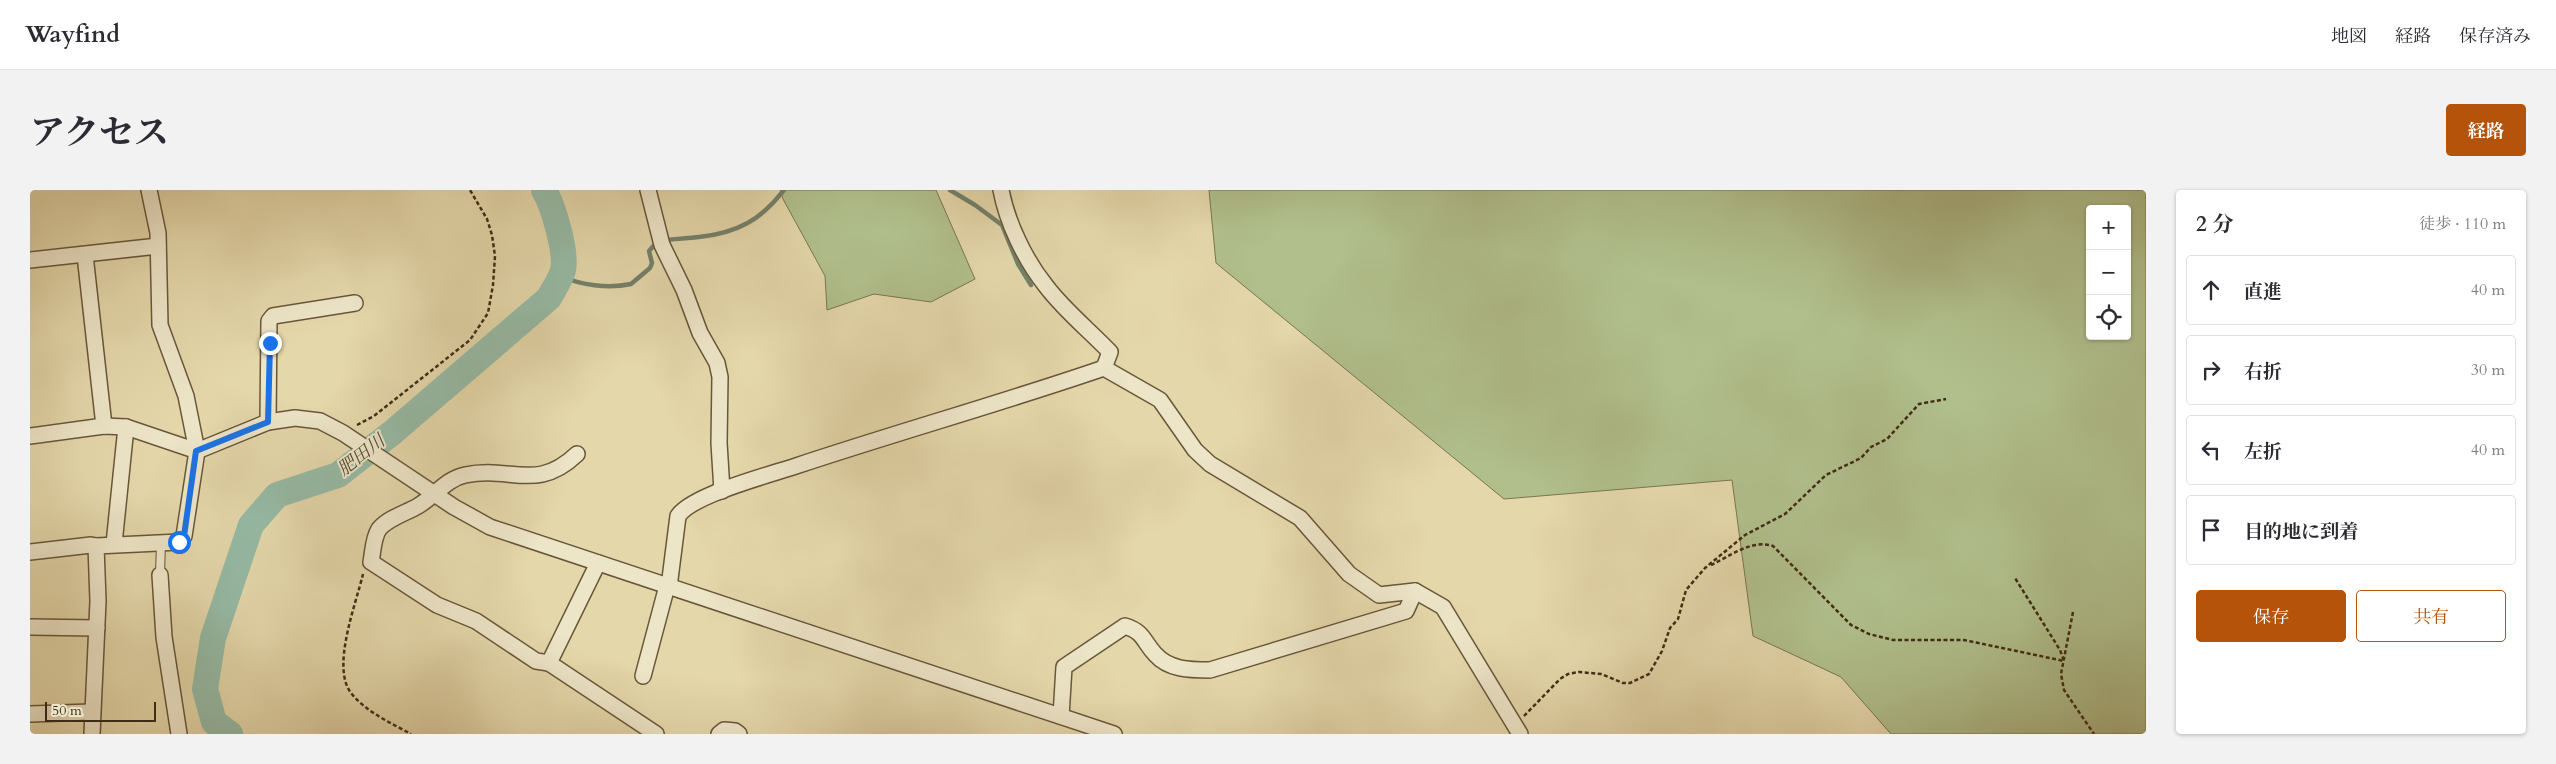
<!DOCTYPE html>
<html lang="ja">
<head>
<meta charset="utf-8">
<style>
	body { margin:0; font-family:Cardo,"Noto Serif JP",serif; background:#f2f2f3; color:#2b2b33 }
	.controls { position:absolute; right:15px; top:15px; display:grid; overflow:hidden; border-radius:5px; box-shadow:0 1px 4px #0004 }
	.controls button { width:45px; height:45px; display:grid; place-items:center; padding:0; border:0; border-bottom:1px solid #e1e1e2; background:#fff; color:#2b2b33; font:25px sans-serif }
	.scale { position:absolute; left:15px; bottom:12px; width:111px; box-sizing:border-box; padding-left:5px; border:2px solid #402c15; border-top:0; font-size:14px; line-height:18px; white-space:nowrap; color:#402c15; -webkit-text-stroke:4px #ede5c8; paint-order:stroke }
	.stop { position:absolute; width:15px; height:15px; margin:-11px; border:4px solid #1a73e8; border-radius:50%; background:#fff }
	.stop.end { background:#1a73e8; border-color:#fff; box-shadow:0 1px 5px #0008 }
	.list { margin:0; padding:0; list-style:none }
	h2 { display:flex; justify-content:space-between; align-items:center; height:65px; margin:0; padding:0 20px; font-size:21px }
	h2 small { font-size:16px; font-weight:400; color:#7c7c81 }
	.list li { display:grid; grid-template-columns:32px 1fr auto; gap:15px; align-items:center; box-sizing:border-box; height:70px; margin:0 10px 10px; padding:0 10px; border:1px solid #e1e1e2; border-radius:5px }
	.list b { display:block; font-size:19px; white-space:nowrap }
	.list em { font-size:16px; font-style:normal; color:#7c7c81 }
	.actions { display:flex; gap:10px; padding:15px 20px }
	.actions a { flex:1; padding:11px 0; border:1px solid #b45309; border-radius:5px; text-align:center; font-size:18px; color:#b45309 }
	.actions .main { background:#b45309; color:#fff }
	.icon { flex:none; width:28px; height:28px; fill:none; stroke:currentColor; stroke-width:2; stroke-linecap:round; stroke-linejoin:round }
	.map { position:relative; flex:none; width:2116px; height:544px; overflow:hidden; border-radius:5px }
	header { display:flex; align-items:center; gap:30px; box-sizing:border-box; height:70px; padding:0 25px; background:#fff; border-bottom:1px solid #e1e1e2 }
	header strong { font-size:24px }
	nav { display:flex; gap:28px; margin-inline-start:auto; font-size:18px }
	.intro { display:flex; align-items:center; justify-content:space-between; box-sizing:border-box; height:120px; padding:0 30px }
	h1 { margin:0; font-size:35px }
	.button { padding:12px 22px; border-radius:5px; background:#b45309; color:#fff; font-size:18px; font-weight:700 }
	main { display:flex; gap:30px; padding:0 30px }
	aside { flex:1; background:#fff; border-radius:5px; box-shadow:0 1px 4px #0004 }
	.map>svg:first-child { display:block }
</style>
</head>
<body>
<header>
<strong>Wayfind</strong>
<nav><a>地図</a><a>経路</a><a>保存済み</a></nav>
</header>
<div class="intro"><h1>アクセス</h1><a class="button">経路</a></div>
<main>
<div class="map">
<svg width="2116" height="544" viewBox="0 0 2116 544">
	<rect width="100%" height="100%" fill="#e4d7aa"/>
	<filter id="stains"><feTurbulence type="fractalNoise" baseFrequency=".004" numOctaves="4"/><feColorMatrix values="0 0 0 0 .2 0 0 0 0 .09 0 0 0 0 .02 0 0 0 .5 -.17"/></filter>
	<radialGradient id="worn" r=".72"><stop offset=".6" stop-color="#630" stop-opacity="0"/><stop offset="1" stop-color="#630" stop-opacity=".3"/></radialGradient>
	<g fill="#b0bf8c" stroke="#787650" fill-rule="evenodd">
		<path d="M 750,0 L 906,0 L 945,89 L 901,112 L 844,104 L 797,120 L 795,86 L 753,9 Z"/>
		<path d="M 1179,0 L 2116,0 L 2116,544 L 1861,544 L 1811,487 L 1723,446 L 1702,290 L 1474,309 L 1186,73 ZM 2060,19 L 2097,19 L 2097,146 L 2060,146 Z"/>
	</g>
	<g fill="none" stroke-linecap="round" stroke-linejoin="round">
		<g stroke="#74816b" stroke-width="4.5">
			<path d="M 920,0 L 945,15 L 972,35 L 988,74 L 1001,95"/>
			<path d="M 530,86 C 551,95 578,99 601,94 L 620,78 L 622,73 L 619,61 L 627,52 C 640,48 655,49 669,47 C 707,43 731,30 754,0"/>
		</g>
		<path stroke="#96baa5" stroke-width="26" d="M 200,544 L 184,532 L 175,499 L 183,448 L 221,335 L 247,305 L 308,285 L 363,242 L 519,108 C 523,100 531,89 533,80 C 537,62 523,15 514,0"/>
		<defs>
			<path id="lane" d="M 130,385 L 131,352"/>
			<g id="street">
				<path d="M 618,0 L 632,55 L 654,100 L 670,143 L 687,173 L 690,187 L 689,253 L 692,301 L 687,302"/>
				<path d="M 971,0 C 977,32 995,70 1016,96 C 1034,120 1059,140 1080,162 L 1074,178"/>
				<path d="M 55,65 L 74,236"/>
				<path d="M 0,70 L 128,56"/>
				<path d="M 238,232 L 239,131 L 243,126 L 325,113"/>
				<path d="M 0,246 L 74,236 L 96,237 L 167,261 L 238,232 L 265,228 L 290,231 L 313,243 L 424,317 L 460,337 L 1084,544"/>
				<path d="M 84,354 L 96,237"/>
				<path d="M 0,362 L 61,355 L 66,356"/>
				<path d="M 568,373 L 519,473 L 626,544"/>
				<path d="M 130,385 L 134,447 L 149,544"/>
				<path d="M 639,397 L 648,326 C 662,305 739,285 766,276 C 868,242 972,213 1074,178 L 1130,210 L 1165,260 L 1180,274 L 1270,328 L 1319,384 L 1349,405 L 1385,401 L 1413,417 L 1490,544"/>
				<path d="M 0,437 L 67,438"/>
				<path d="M 519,473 L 506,471 L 446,431 L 407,415 L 341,372 C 343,362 343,348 349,339 C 358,328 376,323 388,316 C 405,306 416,289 435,285 C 481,275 506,303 547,264"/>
				<path d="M 613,486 L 637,396"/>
				<path d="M 0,524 L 61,522"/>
				<path d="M 1031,526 L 1034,477 L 1095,436 C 1114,442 1113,451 1125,464 C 1139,480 1160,480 1180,480 L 1376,421 L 1385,401"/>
				<path d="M 62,544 L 68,411 L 66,356 L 149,352 L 154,346 L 167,261 L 156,206 L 130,135 L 128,43 L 119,0"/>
				<path d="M 689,544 L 694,540 L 705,541 L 709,544"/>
			</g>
		</defs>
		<use href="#lane" stroke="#69573a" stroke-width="10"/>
		<use href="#street" stroke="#69573a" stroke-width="18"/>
		<g stroke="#402c15" stroke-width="2.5" stroke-dasharray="4 2.5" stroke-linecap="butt">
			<path d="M 327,235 L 344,226 L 440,150 L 458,123 L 463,95 L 465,66 L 462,45 L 457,29 L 440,0"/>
			<path d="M 1681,375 C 1700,366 1722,349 1743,356 L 1821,435 L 1839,444 L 1863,450 L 1934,450 L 2034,471 L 2030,460 L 1985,388"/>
			<path d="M 333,384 C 326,414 301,477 321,503 C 336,522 361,533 381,544"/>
			<path d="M 2043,422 L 2031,484 L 2034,500 L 2064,544"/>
			<path d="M 1494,526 L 1530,489 L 1538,484 L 1549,482 L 1571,484 L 1593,493 L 1600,493 L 1619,484 L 1632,461 L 1640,438 L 1648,429 L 1656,400 L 1675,378 L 1715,345 L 1755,324 L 1796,285 L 1831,268 L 1841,257 L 1857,249 L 1889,214 L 1916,209"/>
		</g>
		<use href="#lane" stroke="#ede5c8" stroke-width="8"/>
		<use href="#street" stroke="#ede5c8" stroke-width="15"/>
	</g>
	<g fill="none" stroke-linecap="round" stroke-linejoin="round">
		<path stroke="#1a73e8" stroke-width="6" d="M 149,352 L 154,346 L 166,261 L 238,232 L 240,153"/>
	</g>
	<g text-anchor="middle" stroke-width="4" stroke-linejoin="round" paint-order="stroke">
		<g font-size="18" font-style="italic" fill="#514832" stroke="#ede5c8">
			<text transform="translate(331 265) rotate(-38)" y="6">肥田川</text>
		</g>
	</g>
	<rect width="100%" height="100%" filter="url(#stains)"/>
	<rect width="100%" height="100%" fill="url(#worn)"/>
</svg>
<div class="controls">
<button>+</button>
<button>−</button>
<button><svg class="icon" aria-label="locate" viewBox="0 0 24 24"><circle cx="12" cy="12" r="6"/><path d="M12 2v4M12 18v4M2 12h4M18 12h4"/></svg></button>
</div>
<div class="scale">50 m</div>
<div class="stop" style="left:149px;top:352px"></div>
<div class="stop end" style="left:240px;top:153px"></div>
</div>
<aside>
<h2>2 分<small>徒歩 · 110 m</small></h2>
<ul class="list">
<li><svg class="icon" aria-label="ahead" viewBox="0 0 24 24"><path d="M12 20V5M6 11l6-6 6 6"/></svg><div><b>直進</b></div><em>40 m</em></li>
<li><svg class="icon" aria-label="right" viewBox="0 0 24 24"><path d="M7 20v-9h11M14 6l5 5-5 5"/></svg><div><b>右折</b></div><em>30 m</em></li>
<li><svg class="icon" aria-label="left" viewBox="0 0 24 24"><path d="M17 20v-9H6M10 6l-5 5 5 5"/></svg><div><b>左折</b></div><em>40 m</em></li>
<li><svg class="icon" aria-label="arrive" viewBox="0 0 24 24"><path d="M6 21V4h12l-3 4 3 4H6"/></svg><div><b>目的地に到着</b></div></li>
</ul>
<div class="actions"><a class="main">保存</a><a>共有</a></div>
</aside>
</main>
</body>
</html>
